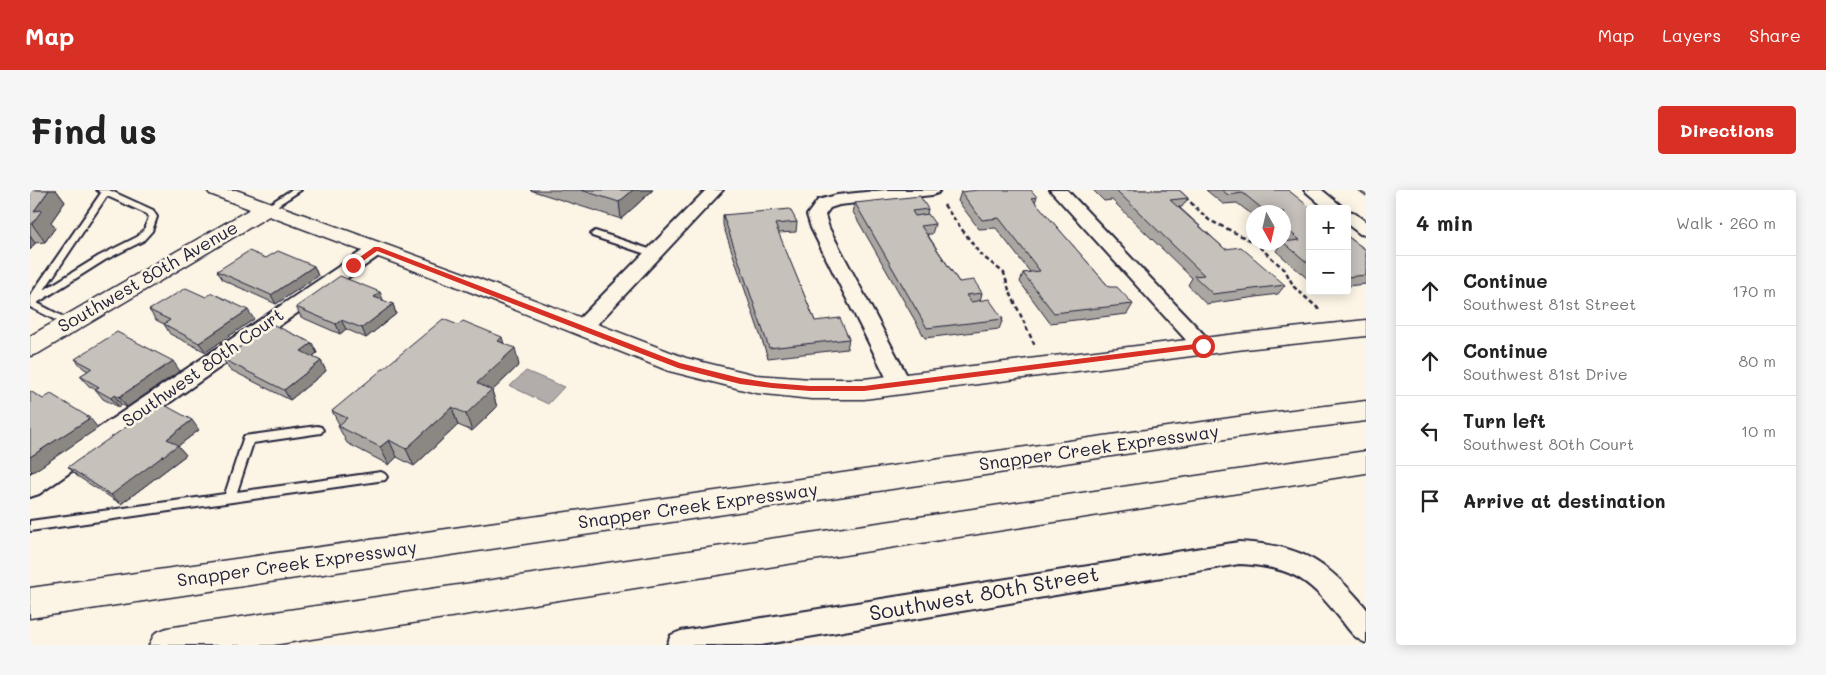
<!DOCTYPE html>
<html lang="en">
<head>
<meta charset="utf-8">
<style>
	body { margin:0; font-family:Mali,sans-serif; background:#f6f6f6; color:#222 }
	.controls { position:absolute; right:15px; top:15px; display:grid; overflow:hidden; border-radius:5px; box-shadow:0 2px 12px #0003 }
	.controls button { width:45px; height:45px; display:grid; place-items:center; padding:0; border:0; border-bottom:1px solid #e0e0e0; background:#fff; color:#222; font:25px sans-serif }
	.compass { position:absolute; left:1216px; top:15px; width:45px; height:45px; border-radius:50%; background:#fff; box-shadow:0 2px 12px #0003; rotate:172deg }
	.stop { position:absolute; width:15px; height:15px; margin:-11px; border:4px solid #d93025; border-radius:50%; background:#fff }
	.stop.end { background:#d93025; border-color:#fff; box-shadow:0 1px 5px #0008 }
	.list { margin:0; padding:0; list-style:none }
	h2 { display:flex; justify-content:space-between; align-items:center; height:65px; margin:0; padding:0 20px; font-size:21px }
	h2 small { font-size:16px; font-weight:400; color:#767676 }
	.list li { display:grid; grid-template-columns:32px 1fr auto; gap:15px; align-items:center; box-sizing:border-box; height:70px; padding:0 20px; border-top:1px solid #e0e0e0 }
	.list b { display:block; font-size:19px; white-space:nowrap }
	.list p { margin:0; font-size:16px; white-space:nowrap; color:#767676 }
	.list em { font-size:16px; font-style:normal; color:#767676 }
	.icon { flex:none; width:28px; height:28px; fill:none; stroke:currentColor; stroke-width:2; stroke-linecap:round; stroke-linejoin:round }
	.map { position:relative; flex:none; width:1336px; height:455px; overflow:hidden; border-radius:5px }
	header { display:flex; align-items:center; gap:30px; box-sizing:border-box; height:70px; padding:0 25px; background:#d93025; color:#fff }
	header strong { font-size:24px }
	nav { display:flex; gap:28px; margin-inline-start:auto; font-size:18px }
	.intro { display:flex; align-items:center; justify-content:space-between; box-sizing:border-box; height:120px; padding:0 30px }
	h1 { margin:0; font-size:35px }
	.button { padding:12px 22px; border-radius:5px; background:#d93025; color:#fff; font-size:18px; font-weight:700 }
	main { display:flex; gap:30px; padding:0 30px }
	aside { flex:1; background:#fff; border-radius:5px; box-shadow:0 2px 12px #0003 }
	.map>svg:first-child { display:block }
</style>
</head>
<body>
<header>
<strong>Map</strong>
<nav><a>Map</a><a>Layers</a><a>Share</a></nav>
</header>
<div class="intro"><h1>Find us</h1><a class="button">Directions</a></div>
<main>
<div class="map">
<svg width="1336" height="455" viewBox="0 0 1336 455">
	<rect width="100%" height="100%" fill="#fcf5e5"/>
	<filter id="ink" filterUnits="userSpaceOnUse"><feTurbulence type="fractalNoise" baseFrequency=".02" numOctaves="2"/><feDisplacementMap in="SourceGraphic" scale="10" xChannelSelector="R" yChannelSelector="G"/><feConvolveMatrix kernelMatrix="1 2 1 2 8 2 1 2 1" color-interpolation-filters="sRGB"/></filter>
	<g filter="url(#ink)">
		<path fill="#b2adab" stroke="#78757e" d="M 496,181 L 534,197 L 518,214 L 480,196 Z"/>
		<g fill="none" stroke-linecap="round" stroke-linejoin="round">
			<defs>
				<g id="service">
					<path d="M 67,0 L 79,0 L 123,20 L 127,27 L 122,41 L 113,51 L 75,70 L 7,113 L 43,132 L 44,134 L 39,137 L 0,117 L 0,106 L 71,3 ZM 77,6 L 117,24 L 119,27 L 114,40 L 107,47 L 69,66 L 14,100 Z"/>
					<path d="M 261,0 L 271,0 L 239,21 L 233,21 L 232,19 Z"/>
					<path d="M 565,41 L 628,62 L 630,64 L 628,66 L 622,66 L 562,46 L 561,44 Z"/>
					<path d="M 287,236 L 291,237 L 293,240 L 291,243 L 223,253 L 207,302 L 351,282 L 355,284 L 357,287 L 355,290 L 0,341 L 0,331 L 195,304 L 214,246 Z"/>
				</g>
				<g id="minor">
					<path d="M 676,0 L 693,0 L 560,142 L 553,144 L 546,142 L 543,137 L 546,132 Z"/>
					<path d="M 855,0 L 910,0 L 908,3 L 902,5 L 809,15 L 800,18 L 795,25 L 799,38 L 882,195 L 879,200 L 871,203 L 863,200 L 860,195 L 781,38 L 777,25 L 788,10 L 807,5 Z"/>
					<path d="M 1020,0 L 1037,0 L 1180,151 L 1183,156 L 1180,161 L 1173,163 L 1166,161 Z"/>
					<path d="M 1274,0 L 1292,0 L 1315,19 L 1296,19 Z"/>
					<path d="M 1317,21 L 1323,22 L 1336,32 L 1336,45 L 1330,44 L 1317,34 Z"/>
					<path d="M 347,54 L 353,55 L 356,59 L 353,63 L 9,304 L 0,307 L 0,284 L 341,55 Z"/>
					<path d="M 1209,352 C 1271,355 1297,371 1336,418 L 1336,453 C 1323,448 1318,438 1309,427 C 1277,387 1261,377 1209,374 L 731,455 L 637,455 L 641,445 L 651,441 Z"/>
				</g>
				<path id="tertiary" d="M 177,0 L 206,0 L 439,85 L 656,168 L 726,185 L 781,189 L 834,189 L 1215,143 L 1336,130 L 1336,146 L 1215,159 L 834,209 L 781,209 L 726,203 L 639,181 L 423,95 L 239,26 L 9,163 L 0,166 L 0,146 L 220,19 L 180,4 Z"/>
				<g id="motorway">
					<path d="M 1336,211 L 1336,231 L 1222,245 L 0,428 L 0,398 L 1222,225 Z"/>
					<path d="M 1336,261 L 1336,283 L 243,455 L 119,455 L 125,443 L 137,438 Z"/>
				</g>
			</defs>
			<use href="#service" stroke="#22223b" stroke-width="4"/>
			<use href="#minor" stroke="#22223b" stroke-width="4"/>
			<use href="#tertiary" stroke="#22223b" stroke-width="3"/>
			<use href="#motorway" stroke="#22223b" stroke-width="3"/>
			<g stroke="#22223b" stroke-width="2.5" stroke-dasharray="4.5 3" stroke-linecap="butt">
				<path d="M 1155,7 L 1179,30 L 1224,52"/>
				<path d="M 914,15 L 950,64 L 974,83 L 979,100 L 1005,156"/>
				<path d="M 1224,52 L 1255,80 L 1264,97 L 1291,121"/>
			</g>
			<use href="#service" fill="#fcf5e5" fill-rule="evenodd"/>
			<use href="#minor" fill="#fcf5e5" fill-rule="evenodd"/>
			<use href="#tertiary" fill="#fcf5e5" fill-rule="evenodd"/>
			<use href="#motorway" fill="#fcf5e5" fill-rule="evenodd"/>
		</g>
		<g fill="#aaa6a1" stroke="#22223b">
			<path d="M 0,0 L 26,0 L 35,12 L 21,32 L 25,38 L 15,52 L 5,53 L 0,60 Z"/>
			<path d="M 500,0 L 623,0 L 591,29 Z"/>
			<path d="M 1063,0 L 1149,0 L 1158,8 L 1152,17 L 1149,17 L 1195,59 L 1255,95 L 1248,104 L 1176,114 L 1158,95 L 1162,88 L 1082,10 L 1074,11 Z"/>
			<path d="M 1176,0 L 1258,0 L 1280,19 L 1280,91 L 1246,61 L 1252,52 L 1254,52 L 1254,22 L 1224,22 L 1224,26 L 1207,13 L 1193,14 Z"/>
			<path d="M 1328,0 L 1336,0 L 1336,6 Z"/>
			<path d="M 931,2 L 1007,7 L 1005,12 L 1079,97 L 1103,114 L 1097,124 L 1020,133 L 990,92 L 993,83 L 1000,82 L 966,38 L 949,39 L 928,11 Z"/>
			<path d="M 825,13 L 898,19 L 897,24 L 905,34 L 902,44 L 897,44 L 929,92 L 952,103 L 950,111 L 973,129 L 969,139 L 895,148 L 823,22 Z"/>
			<path d="M 693,25 L 767,32 L 766,42 L 748,43 L 785,131 L 819,149 L 817,159 L 738,168 L 693,35 Z"/>
			<path d="M 1317,46 L 1336,60 L 1336,94 L 1317,96 Z"/>
			<path d="M 236,68 L 284,76 L 288,86 L 246,114 L 193,90 L 187,81 Z"/>
			<path d="M 354,111 L 363,114 L 366,124 L 336,148 L 316,139 L 310,144 L 271,127 L 266,117 Z"/>
			<path d="M 119,120 L 224,129 L 176,162 L 140,144 L 134,134 L 126,130 Z"/>
			<path d="M 428,135 L 474,153 L 489,175 L 462,201 L 467,217 L 442,241 L 428,235 L 384,276 L 367,267 L 359,275 L 317,253 L 308,236 L 309,234 L 302,221 Z"/>
			<path d="M 282,153 L 287,163 L 282,167 L 291,171 L 296,181 L 260,210 L 199,179 L 193,169 Z"/>
			<path d="M 45,169 L 150,181 L 97,217 L 92,215 L 89,217 L 73,209 L 66,200 L 59,196 L 50,186 L 58,181 L 53,178 Z"/>
			<path d="M 169,240 L 148,256 L 156,265 L 91,314 L 47,286 L 38,277 Z"/>
		</g>
		<g fill="#8b8783" stroke="#22223b">
			<path d="M 19,0 L 26,0 L 35,12 L 21,32 L 25,38 L 15,52 L 2,34 L 4,21 Z"/>
			<path d="M 603,0 L 623,0 L 591,29 L 589,12 Z"/>
			<path d="M 0,46 L 5,53 L 0,60 Z"/>
			<path d="M 284,76 L 288,86 L 246,114 L 241,105 Z"/>
			<path d="M 350,102 L 354,112 L 344,107 Z"/>
			<path d="M 363,114 L 366,124 L 336,148 L 332,138 Z"/>
			<path d="M 218,120 L 224,129 L 176,162 L 169,153 Z"/>
			<path d="M 311,130 L 316,139 L 310,144 L 306,134 Z"/>
			<path d="M 472,147 L 477,165 L 485,158 L 489,175 L 462,201 L 467,217 L 442,241 L 436,224 L 447,193 L 468,151 Z"/>
			<path d="M 282,153 L 287,163 L 276,171 L 271,161 Z"/>
			<path d="M 143,171 L 150,181 L 97,217 L 89,207 Z"/>
			<path d="M 291,171 L 296,181 L 260,210 L 254,200 Z"/>
			<path d="M 84,205 L 92,215 L 89,217 L 81,208 Z"/>
			<path d="M 422,217 L 428,235 L 384,276 L 376,259 Z"/>
			<path d="M 60,228 L 68,238 L 3,282 L 0,279 L 0,267 Z"/>
			<path d="M 162,230 L 169,240 L 148,256 L 156,265 L 91,314 L 81,305 L 137,249 Z"/>
			<path d="M 359,250 L 367,267 L 359,275 L 350,257 Z"/>
		</g>
		<g fill="#c6c1bb" stroke="#22223b">
			<path d="M 0,0 L 19,0 L 4,21 L 12,20 L 2,34 L 0,34 Z"/>
			<path d="M 551,0 L 603,0 L 589,12 Z"/>
			<path d="M 948,0 L 1001,0 L 1007,7 L 1002,8 L 1079,97 L 1087,97 L 1103,114 L 1024,123 L 993,83 L 1010,81 L 969,28 L 952,30 L 931,2 Z"/>
			<path d="M 1077,0 L 1149,0 L 1158,8 L 1140,10 L 1195,59 L 1211,57 L 1255,95 L 1183,104 L 1164,86 L 1174,85 L 1086,0 L 1078,1 Z"/>
			<path d="M 1192,0 L 1258,0 L 1282,19 L 1280,19 L 1280,75 L 1253,52 L 1270,50 L 1254,37 L 1254,22 L 1236,22 L 1213,3 L 1198,5 Z"/>
			<path d="M 890,6 L 898,19 L 882,21 L 885,26 L 898,24 L 905,34 L 891,36 L 929,92 L 944,90 L 952,103 L 936,105 L 941,112 L 959,109 L 973,129 L 897,138 L 825,13 Z"/>
			<path d="M 760,19 L 767,32 L 745,34 L 785,131 L 810,128 L 819,149 L 739,158 L 693,25 Z"/>
			<path d="M 1317,46 L 1336,60 L 1336,85 L 1317,87 Z"/>
			<path d="M 219,61 L 236,68 L 248,61 L 284,76 L 241,105 L 187,81 Z"/>
			<path d="M 310,86 L 350,102 L 344,107 L 363,114 L 332,138 L 311,130 L 306,134 L 266,117 Z"/>
			<path d="M 156,98 L 176,107 L 182,103 L 218,120 L 169,153 L 134,134 L 140,130 L 119,120 Z"/>
			<path d="M 413,129 L 428,135 L 433,131 L 472,147 L 468,151 L 485,158 L 447,193 L 461,200 L 436,224 L 422,217 L 376,259 L 359,250 L 350,257 L 308,236 L 317,228 L 302,221 Z"/>
			<path d="M 242,134 L 282,153 L 271,161 L 291,171 L 254,200 L 193,169 Z"/>
			<path d="M 87,142 L 143,171 L 89,207 L 84,205 L 81,208 L 65,199 L 69,197 L 50,186 L 62,178 L 45,169 Z"/>
			<path d="M 0,201 L 13,209 L 21,204 L 60,228 L 0,267 Z"/>
			<path d="M 131,213 L 162,230 L 137,249 L 148,255 L 81,305 L 38,277 Z"/>
		</g>
	</g>
	<path fill="#d93025" d="M 344,57 L 349,57 L 650,173 L 710,188 L 742,193 L 780,196 L 834,196 L 1173,153 L 1176,156 L 1173,158 L 834,201 L 780,201 L 742,198 L 710,194 L 648,178 L 347,61 L 325,77 L 320,77 L 320,74 Z"/>
	<g text-anchor="middle" stroke-width="5" stroke-linejoin="round" paint-order="stroke">
		<g font-size="18" fill="#22223b" stroke="#fcf5e5">
			<text transform="translate(118 87) rotate(-30)" y="6">Southwest 80th Avenue</text>
			<text transform="translate(173 178) rotate(-35)" y="6">Southwest 80th Court</text>
			<text transform="translate(1069 258) rotate(-8)" y="6">Snapper Creek Expressway</text>
			<text transform="translate(668 316) rotate(-8)" y="6">Snapper Creek Expressway</text>
			<text transform="translate(267 374) rotate(-8)" y="6">Snapper Creek Expressway</text>
		</g>
		<g font-size="21" fill="#22223b" stroke="#fcf5e5">
			<text transform="translate(954 404) rotate(-10)" y="7">Southwest 80th Street</text>
		</g>
	</g>
</svg>
<div class="controls">
<button>+</button>
<button>−</button>
</div>
<svg class="compass" viewBox="-18 -18 36 36"><path d="M0-13l5 13h-10z" fill="#e53935"/><path d="M0 13l5-13h-10z" fill="#767676"/></svg>
<div class="stop" style="left:1173px;top:156px"></div>
<div class="stop end" style="left:323px;top:75px"></div>
</div>
<aside>
<h2>4 min<small>Walk · 260 m</small></h2>
<ul class="list">
<li><svg class="icon" aria-label="ahead" viewBox="0 0 24 24"><path d="M12 20V5M6 11l6-6 6 6"/></svg><div><b>Continue</b><p>Southwest 81st Street</p></div><em>170 m</em></li>
<li><svg class="icon" aria-label="ahead" viewBox="0 0 24 24"><path d="M12 20V5M6 11l6-6 6 6"/></svg><div><b>Continue</b><p>Southwest 81st Drive</p></div><em>80 m</em></li>
<li><svg class="icon" aria-label="left" viewBox="0 0 24 24"><path d="M17 20v-9H6M10 6l-5 5 5 5"/></svg><div><b>Turn left</b><p>Southwest 80th Court</p></div><em>10 m</em></li>
<li><svg class="icon" aria-label="arrive" viewBox="0 0 24 24"><path d="M6 21V4h12l-3 4 3 4H6"/></svg><div><b>Arrive at destination</b></div></li>
</ul>
</aside>
</main>
</body>
</html>
